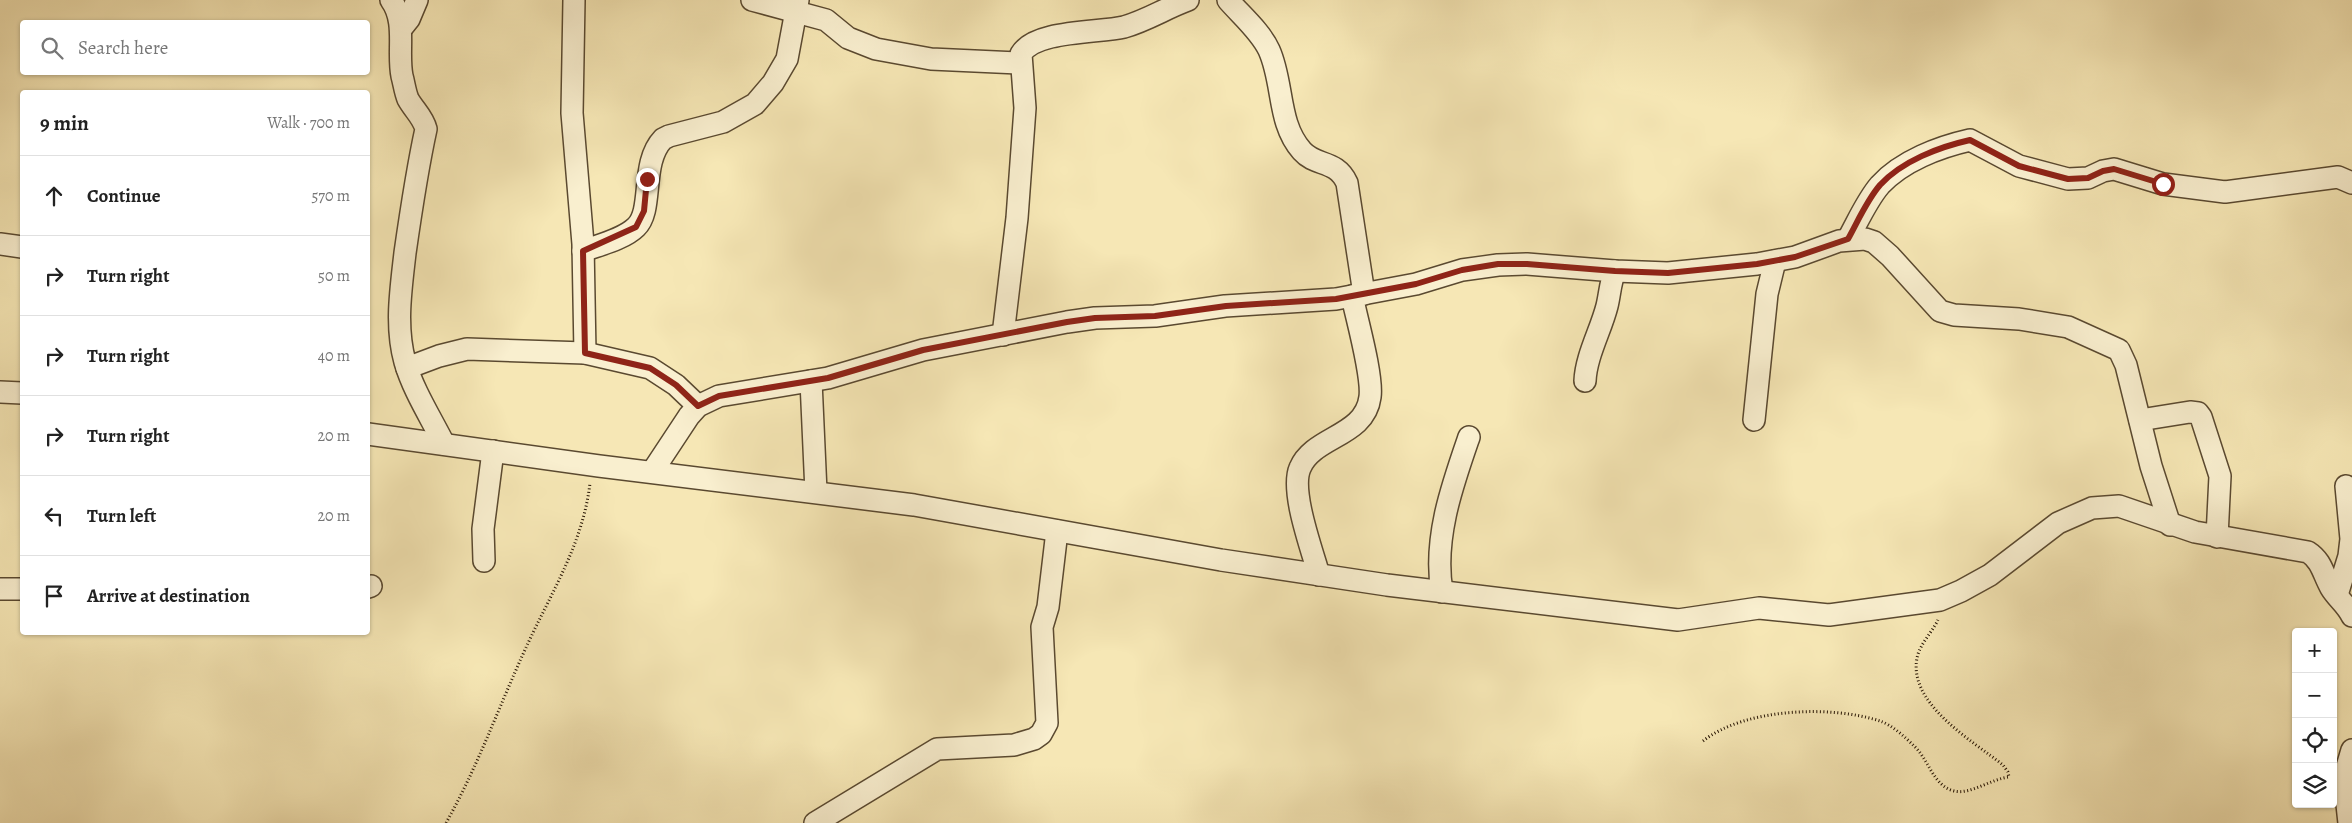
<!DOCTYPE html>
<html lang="en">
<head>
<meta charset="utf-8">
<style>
	body { margin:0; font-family:Alegreya,serif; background:#f2f2f2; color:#222 }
	.controls { position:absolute; right:15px; bottom:15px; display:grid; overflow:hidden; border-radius:5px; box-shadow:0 1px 4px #0004 }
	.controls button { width:45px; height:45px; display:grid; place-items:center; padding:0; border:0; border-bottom:1px solid #e0e0e0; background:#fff; color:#222; font:25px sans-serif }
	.stop { position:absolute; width:15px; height:15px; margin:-11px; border:4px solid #8f2418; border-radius:50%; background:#fff }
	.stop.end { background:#8f2418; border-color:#fff; box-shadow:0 1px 5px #0008 }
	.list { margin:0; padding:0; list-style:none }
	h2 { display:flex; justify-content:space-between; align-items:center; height:65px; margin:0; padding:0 20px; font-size:21px }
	h2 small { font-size:16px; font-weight:400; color:#767676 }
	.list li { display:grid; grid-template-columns:32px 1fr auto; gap:15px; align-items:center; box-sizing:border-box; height:80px; padding:0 20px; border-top:1px solid #e0e0e0 }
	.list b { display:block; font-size:19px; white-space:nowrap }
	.list em { font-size:16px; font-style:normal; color:#767676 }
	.icon { flex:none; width:28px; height:28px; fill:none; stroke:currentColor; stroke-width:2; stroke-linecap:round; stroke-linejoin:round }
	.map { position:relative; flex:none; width:2352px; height:823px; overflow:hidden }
	.search { position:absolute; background:#fff; box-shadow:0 1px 4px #0004; left:20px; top:20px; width:350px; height:55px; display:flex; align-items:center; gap:12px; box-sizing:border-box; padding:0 18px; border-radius:5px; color:#767676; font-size:19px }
	.panel { position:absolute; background:#fff; box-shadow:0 1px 4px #0004; left:20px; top:90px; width:350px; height:545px; border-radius:5px }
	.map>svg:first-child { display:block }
</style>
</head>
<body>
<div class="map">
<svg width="2352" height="823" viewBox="0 0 2352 823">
	<rect width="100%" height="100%" fill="#f6e7b5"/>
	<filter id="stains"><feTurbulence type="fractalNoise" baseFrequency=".004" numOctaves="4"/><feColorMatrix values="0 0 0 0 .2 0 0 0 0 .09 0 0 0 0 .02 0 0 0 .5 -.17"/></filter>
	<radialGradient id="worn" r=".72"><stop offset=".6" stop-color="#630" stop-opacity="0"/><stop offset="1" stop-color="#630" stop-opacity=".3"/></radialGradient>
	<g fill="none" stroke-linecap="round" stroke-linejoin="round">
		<defs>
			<g id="minor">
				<path d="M 391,0 C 407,22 397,51 402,76 C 404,83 405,92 408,99 C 414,110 423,117 426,129 C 417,170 411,211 405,253 C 401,289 395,326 405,362 C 413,390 431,418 444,444"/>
				<path d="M 574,0 L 572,113 L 583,244 L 585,353"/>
				<path d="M 752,0 L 826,20 L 848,38 L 876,49 L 931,59 L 1020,63"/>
				<path d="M 1228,0 C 1241,15 1261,32 1269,50 C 1284,83 1277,123 1302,151 C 1316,167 1336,159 1347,183 L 1364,294"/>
				<path d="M 401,29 L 409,19 L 417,0"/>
				<path d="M 1848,239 C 1858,221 1867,200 1880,185 C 1902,161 1939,147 1970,140 L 2019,166 L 2068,179 L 2088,178 L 2103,171 L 2114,169 L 2163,184 L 2225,192 L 2338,177 L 2352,183"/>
				<path d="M 0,244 L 22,247"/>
				<path d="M 583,251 C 599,245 624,239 636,227 C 654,210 640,163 663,139 L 669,136 L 723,122 L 755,104 L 773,83 L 787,59 L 798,0"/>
				<path d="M 1003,335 L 1017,218 L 1025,108 L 1021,54 C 1035,30 1098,33 1124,27 C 1146,21 1166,8 1188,0"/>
				<path d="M 407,368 L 439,356 L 467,349 L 585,353 L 650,368 L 676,385 L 698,406"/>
				<path d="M 811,381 L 816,492"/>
				<path d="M 1585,381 C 1586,356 1601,330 1607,306 C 1610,294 1610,283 1615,271"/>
				<path d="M 0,392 L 22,393"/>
				<path d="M 1754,420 L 1767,294 L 1775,261"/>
				<path d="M 2140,420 L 2190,412 L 2198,413 L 2201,417 L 2220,476 L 2217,537"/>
				<path d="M 368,434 L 599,466 L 914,505 L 1221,560 L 1387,585 L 1678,620 L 1759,608 L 1829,615 L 1940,600 L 1961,591 L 1990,575 L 2058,523 L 2092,508 L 2119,506 L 2195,532 L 2308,552 C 2322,561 2323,574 2331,588 C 2337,598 2347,605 2352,616"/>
				<path d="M 652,472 L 689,416 L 698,406 L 719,396 L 828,378 L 923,350 L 1067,322 L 1095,318 L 1155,316 L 1225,306 L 1336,299 L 1416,284 L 1462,270 L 1498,265 L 1527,264 L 1615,271 L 1668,273 L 1757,264 L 1795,257 L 1839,241 L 1865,239 L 1874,242 L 1890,256 L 1940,311 L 1954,315 L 2019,319 L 2068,327 L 2119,350 L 2126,365 L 2151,466 L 2170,525"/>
				<path d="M 484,561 L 483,529 L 493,451"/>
				<path d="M 1319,575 C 1312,550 1290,491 1300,468 C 1313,436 1365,437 1370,397 C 1373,376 1357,320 1352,296"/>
				<path d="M 368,587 L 371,586"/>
				<path d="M 0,589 L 22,589"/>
				<path d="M 1442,592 C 1433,539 1452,486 1469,437"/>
				<path d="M 2337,595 L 2349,556 L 2351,539 L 2346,486"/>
				<path d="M 815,823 L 937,749 L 1014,745 L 1034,739 L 1041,734 L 1047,723 L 1042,627 L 1048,607 L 1057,531"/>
				<path d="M 2349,823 L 2344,777 L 2352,750"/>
			</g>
		</defs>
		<use href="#minor" stroke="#5a4930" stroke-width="24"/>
		<g stroke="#261403" stroke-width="3" stroke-dasharray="1 2.5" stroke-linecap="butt">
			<path d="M 1703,741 C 1745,708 1831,705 1880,721 C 1892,725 1905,737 1914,746 C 1928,758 1933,786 1954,791 C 1970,795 1991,779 2009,777 L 2008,772 L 2003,765 C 1973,741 1904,702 1918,654 C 1922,642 1932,632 1938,620"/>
			<path d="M 446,823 C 477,768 498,709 524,652 C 549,596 583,545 590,483"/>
		</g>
		<use href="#minor" stroke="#f9efcf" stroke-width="21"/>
	</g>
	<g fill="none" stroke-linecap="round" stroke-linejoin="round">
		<path stroke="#8f2418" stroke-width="6" d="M 647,179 L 644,211 L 636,227 L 583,251 L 585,353 L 650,368 L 676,385 L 698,406 L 719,396 L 828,378 L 923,350 L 1067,322 L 1095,318 L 1155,316 L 1226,306 L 1336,299 L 1416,284 L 1462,270 L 1498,264 L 1527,264 L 1615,271 L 1668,273 L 1757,264 L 1795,257 L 1848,239 C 1858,221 1867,200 1880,185 C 1902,161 1939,147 1970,140 L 2019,166 L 2068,179 L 2088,178 L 2103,171 L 2114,169 L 2163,184"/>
	</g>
	<rect width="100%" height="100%" filter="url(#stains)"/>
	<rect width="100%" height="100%" fill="url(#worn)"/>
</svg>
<div class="controls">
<button>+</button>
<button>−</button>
<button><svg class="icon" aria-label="locate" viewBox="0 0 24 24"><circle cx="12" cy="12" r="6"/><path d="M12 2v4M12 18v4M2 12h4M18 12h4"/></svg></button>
<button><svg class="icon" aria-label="layers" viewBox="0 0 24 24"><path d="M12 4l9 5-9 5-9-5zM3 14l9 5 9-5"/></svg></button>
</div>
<div class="stop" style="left:2163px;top:184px"></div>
<div class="stop end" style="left:647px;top:179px"></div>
<div class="search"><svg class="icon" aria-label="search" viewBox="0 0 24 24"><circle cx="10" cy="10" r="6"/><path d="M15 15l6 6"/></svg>Search here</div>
<section class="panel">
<h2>9 min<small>Walk · 700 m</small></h2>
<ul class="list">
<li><svg class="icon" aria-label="ahead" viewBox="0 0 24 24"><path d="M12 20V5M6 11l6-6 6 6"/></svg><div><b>Continue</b></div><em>570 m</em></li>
<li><svg class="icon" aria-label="right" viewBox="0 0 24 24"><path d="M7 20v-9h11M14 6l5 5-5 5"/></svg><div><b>Turn right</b></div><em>50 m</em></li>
<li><svg class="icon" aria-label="right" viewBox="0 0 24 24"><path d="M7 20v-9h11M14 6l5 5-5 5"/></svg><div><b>Turn right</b></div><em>40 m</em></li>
<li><svg class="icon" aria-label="right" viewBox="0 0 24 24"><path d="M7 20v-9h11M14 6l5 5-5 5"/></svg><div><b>Turn right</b></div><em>20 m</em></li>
<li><svg class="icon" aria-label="left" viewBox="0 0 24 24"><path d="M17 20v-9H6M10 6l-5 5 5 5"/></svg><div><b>Turn left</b></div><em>20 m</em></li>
<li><svg class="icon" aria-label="arrive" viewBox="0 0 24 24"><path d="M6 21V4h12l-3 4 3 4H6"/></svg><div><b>Arrive at destination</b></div></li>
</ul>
</section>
</div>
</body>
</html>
